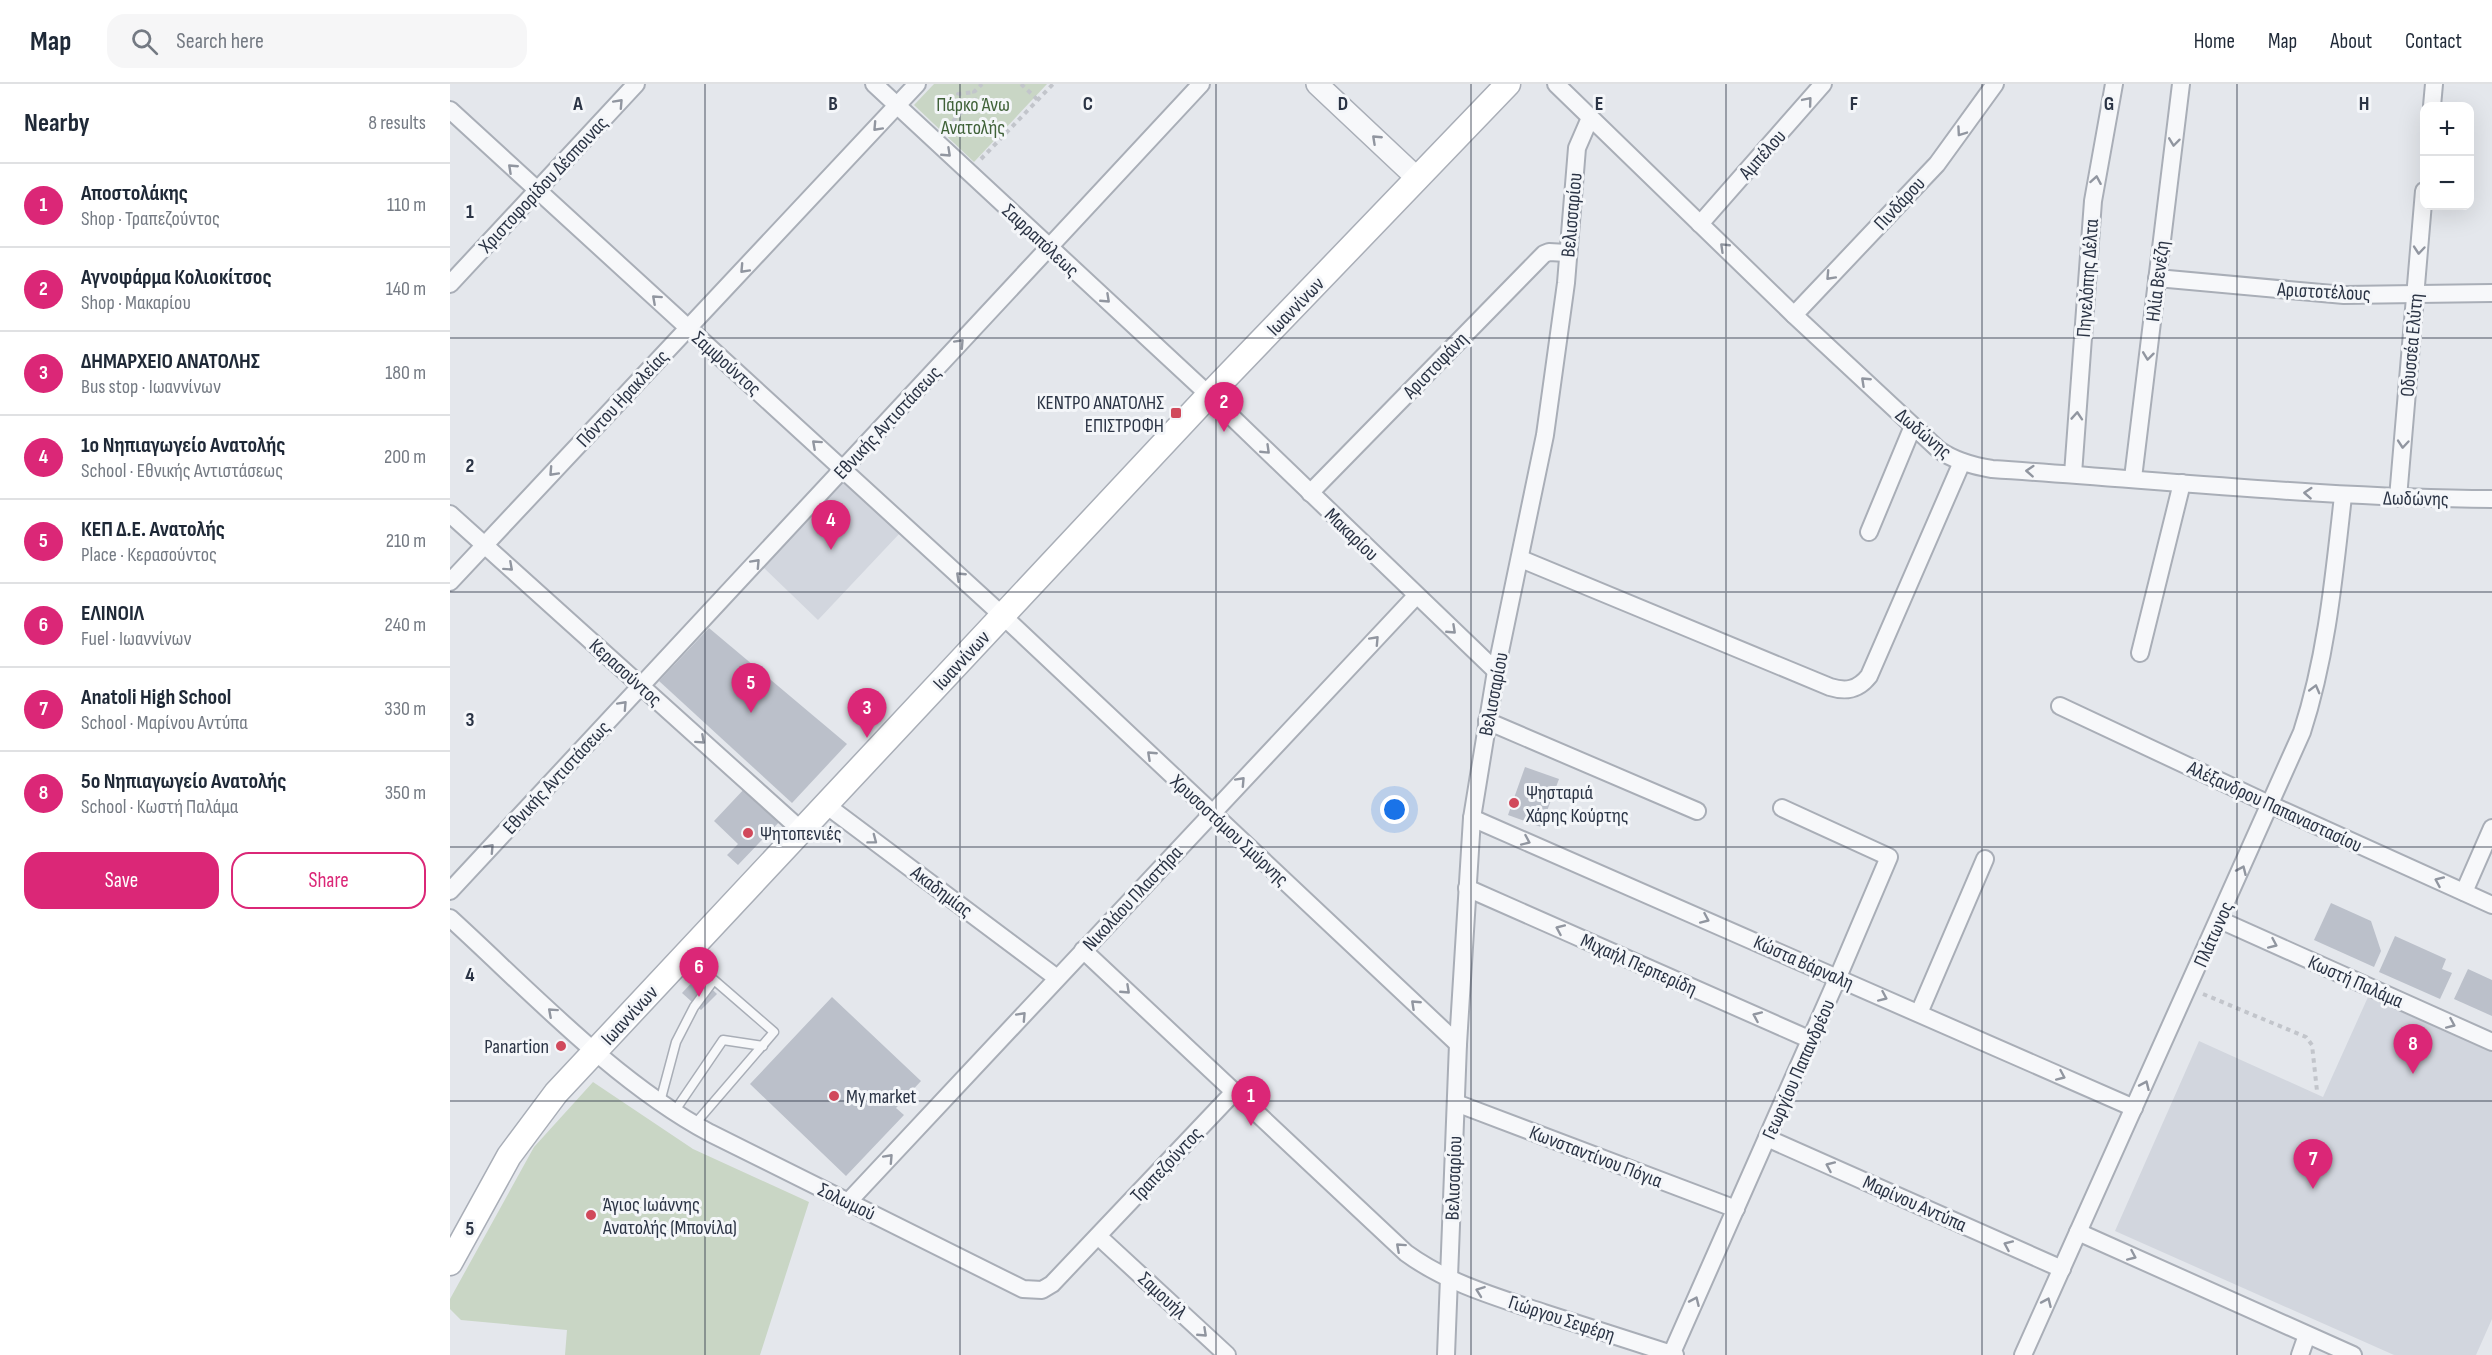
<!DOCTYPE html>
<html lang="en">
<head>
<meta charset="utf-8">
<style>
	body { margin:0; font-family:"Sofia Sans Condensed",sans-serif; background:#f6f6f7; color:#1f2937 }
	.controls { position:absolute; right:18px; top:18px; display:grid; overflow:hidden; border-radius:12px; box-shadow:0 6px 24px #0002 }
	.controls button { width:54px; height:54px; display:grid; place-items:center; padding:0; border:0; border-bottom:2px solid #e0e1e3; background:#fff; color:#1f2937; font:30px sans-serif }
	.you { position:absolute; left:945px; top:726px; width:21px; height:21px; margin:-15px; border:4px solid #fff; border-radius:50%; background:#1a73e8; box-shadow:0 0 0 9px #1a73e833 }
	.badge { display:grid; place-items:center; width:39px; height:39px; border-radius:50%; background:#db2777; color:#fff; font-size:20px; font-weight:700 }
	.pin { position:absolute; translate:-50% -50px; filter:drop-shadow(0 2px 3px #0008) }
	.pin::after { content:''; position:absolute; top:32px; width:21px; height:18px; background:inherit; clip-path:polygon(0 0,100% 0,50% 100%) }
	.list { margin:0; padding:0; list-style:none }
	h2 { display:flex; justify-content:space-between; align-items:center; height:78px; margin:0; padding:0 24px; font-size:26px }
	h2 small { font-size:20px; font-weight:400; color:#747a83 }
	.list li { display:grid; grid-template-columns:39px 1fr auto; gap:18px; align-items:center; box-sizing:border-box; height:84px; padding:0 24px; border-top:2px solid #e0e1e3 }
	.list b { display:block; font-size:22px; white-space:nowrap }
	.list p { margin:0; font-size:20px; white-space:nowrap; color:#747a83 }
	.list em { font-size:20px; font-style:normal; color:#747a83 }
	.actions { display:flex; gap:12px; padding:18px 24px }
	.actions a { flex:1; padding:14px 0; border:2px solid #db2777; border-radius:18px; text-align:center; font-size:21px; color:#db2777 }
	.actions .main { background:#db2777; color:#fff }
	.icon { flex:none; width:33px; height:33px; fill:none; stroke:currentColor; stroke-width:2; stroke-linecap:round; stroke-linejoin:round }
	.map { position:relative; flex:none; width:2042px; height:1271px; overflow:hidden }
	header { display:flex; align-items:center; gap:36px; box-sizing:border-box; height:84px; padding:0 30px; background:#fff; border-bottom:2px solid #e0e1e3 }
	header strong { font-size:28px }
	nav { display:flex; gap:33px; margin-inline-start:auto; font-size:21px }
	.search { width:420px; height:54px; background:#f6f6f7; display:flex; align-items:center; gap:15px; box-sizing:border-box; padding:0 21px; border-radius:18px; color:#747a83; font-size:22px }
	main { display:flex }
	aside { flex:1; background:#fff }
	.map>svg:first-child { display:block }
</style>
</head>
<body>
<header>
<strong>Map</strong>
<div class="search"><svg class="icon" aria-label="search" viewBox="0 0 24 24"><circle cx="10" cy="10" r="6"/><path d="M15 15l6 6"/></svg>Search here</div>
<nav><a>Home</a><a>Map</a><a>About</a><a>Contact</a></nav>
</header>
<main>
<aside>
<h2>Nearby<small>8 results</small></h2>
<ul class="list">
<li><span class="badge">1</span><div><b>Αποστολάκης</b><p>Shop · Τραπεζούντος</p></div><em>110 m</em></li>
<li><span class="badge">2</span><div><b>Αγνοφάρμα Κολιοκίτσος</b><p>Shop · Μακαρίου</p></div><em>140 m</em></li>
<li><span class="badge">3</span><div><b>ΔΗΜΑΡΧΕΙΟ ΑΝΑΤΟΛΗΣ</b><p>Bus stop · Ιωαννίνων</p></div><em>180 m</em></li>
<li><span class="badge">4</span><div><b>1ο Νηπιαγωγείο Ανατολής</b><p>School · Εθνικής Αντιστάσεως</p></div><em>200 m</em></li>
<li><span class="badge">5</span><div><b>ΚΕΠ Δ.Ε. Ανατολής</b><p>Place · Κερασούντος</p></div><em>210 m</em></li>
<li><span class="badge">6</span><div><b>ΕΛΙΝΟΙΛ</b><p>Fuel · Ιωαννίνων</p></div><em>240 m</em></li>
<li><span class="badge">7</span><div><b>Anatoli High School</b><p>School · Μαρίνου Αντύπα</p></div><em>330 m</em></li>
<li><span class="badge">8</span><div><b>5ο Νηπιαγωγείο Ανατολής</b><p>School · Κωστή Παλάμα</p></div><em>350 m</em></li>
</ul>
<div class="actions"><a class="main">Save</a><a>Share</a></div>
</aside>
<div class="map">
<svg width="2042" height="1271" viewBox="0 0 2042 1271">
	<rect width="100%" height="100%" fill="#e4e7ec"/>
	<g fill="#d2d6de">
		<path d="M 394,397 L 450,449 L 368,536 L 313,483 Z"/>
		<path d="M 1918,913 L 2042,968 L 2042,1235 L 2026,1271 L 1944,1271 L 1665,1147 L 1749,957 L 1873,1013 Z"/>
	</g>
	<g fill="#c9d6c5">
		<path d="M 484,0 L 597,0 L 524,78 L 464,21 Z"/>
		<path d="M 143,998 L 243,1065 L 359,1118 L 310,1271 L 115,1271 L 117,1246 L 11,1236 L 0,1225 L 0,1215 L 84,1063 Z"/>
	</g>
	<g fill="#bbc0ca">
		<path d="M 259,544 L 397,660 L 342,719 L 209,597 Z"/>
		<path d="M 1075,683 L 1109,695 L 1091,743 L 1058,731 Z"/>
		<path d="M 296,703 L 331,736 L 288,781 L 277,771 L 288,760 L 264,737 Z"/>
		<path d="M 1881,819 L 1921,837 L 1931,867 L 1924,883 L 1864,856 Z"/>
		<path d="M 1945,852 L 1996,875 L 1992,885 L 2002,889 L 1990,915 L 1929,888 Z"/>
		<path d="M 2018,885 L 2042,896 L 2042,932 L 2004,915 Z"/>
		<path d="M 248,892 L 267,910 L 251,926 L 232,909 Z"/>
		<path d="M 382,913 L 471,997 L 446,1024 L 454,1031 L 396,1092 L 300,1000 Z"/>
	</g>
	<g fill="none" stroke-linecap="round" stroke-linejoin="round">
		<defs>
			<g id="service">
				<path d="M 210,1018 L 226,958 L 244,923 L 264,896 L 324,948 L 244,1041"/>
				<path d="M 224,1028 L 273,956 L 313,962"/>
			</g>
			<g id="minor">
				<path d="M 424,0 L 759,311 L 1046,587"/>
				<path d="M 1106,0 L 1344,231 L 1489,366 C 1505,377 1523,382 1542,385 C 1709,396 1875,414 2042,415"/>
				<path d="M 1982,22 L 1984,0"/>
				<path d="M 0,26 L 553,532 L 1008,960"/>
				<path d="M 1250,140 L 1373,0"/>
				<path d="M 1707,194 L 1894,211 L 2042,209"/>
				<path d="M 0,200 L 186,0"/>
				<path d="M 1344,231 L 1487,80 L 1545,0"/>
				<path d="M 1623,390 L 1643,117 L 1664,0"/>
				<path d="M 1683,394 L 1731,0"/>
				<path d="M 860,409 L 1094,170 L 1099,168 L 1117,169"/>
				<path d="M 1948,414 L 1974,107"/>
				<path d="M 0,430 L 352,747"/>
				<path d="M 1419,448 L 1463,342"/>
				<path d="M 1071,475 L 1380,603 C 1396,608 1408,606 1419,592 L 1512,378"/>
				<path d="M 0,498 L 467,0"/>
				<path d="M 1690,569 L 1732,399"/>
				<path d="M 1610,622 L 1821,721 L 2042,821"/>
				<path d="M 1037,637 L 1247,727"/>
				<path d="M 376,721 L 607,894"/>
				<path d="M 1022,734 L 1684,1024"/>
				<path d="M 1017,804 L 1361,956"/>
				<path d="M 0,807 L 751,0"/>
				<path d="M 2014,808 L 2042,744"/>
				<path d="M 0,834 C 79,906 166,999 260,1049 L 573,1205 L 592,1206 L 602,1200 L 784,1008"/>
				<path d="M 1770,836 L 2042,958"/>
				<path d="M 633,866 L 956,1169 C 997,1199 1046,1213 1094,1229 C 1138,1243 1181,1257 1225,1271"/>
				<path d="M 1469,929 L 1535,775"/>
				<path d="M 1006,1019 L 1286,1125"/>
				<path d="M 1317,1054 L 1612,1185"/>
				<path d="M 399,1117 L 966,512"/>
				<path d="M 1628,1148 L 1903,1271"/>
				<path d="M 648,1152 L 777,1271"/>
				<path d="M 996,1271 L 1008,960 L 1022,734 L 1046,587 L 1095,351 L 1116,199 L 1127,64 L 1140,34"/>
				<path d="M 1221,1271 L 1388,893 L 1439,773 L 1332,724"/>
				<path d="M 1573,1271 L 1852,648 C 1877,571 1884,492 1893,412"/>
				<path d="M 1850,1271 L 1857,1251"/>
			</g>
			<path id="tertiary" d="M 867,0 L 968,95"/>
			<path id="secondary" d="M 0,1179 L 59,1072 L 106,1009 L 759,311 L 1058,0"/>
		</defs>
		<use href="#service" stroke="#a9aeb7" stroke-width="11"/>
		<use href="#minor" stroke="#a9aeb7" stroke-width="20"/>
		<use href="#tertiary" stroke="#a9aeb7" stroke-width="24"/>
		<use href="#secondary" stroke="#a9aeb7" stroke-width="27"/>
		<g stroke="#c2c5cb" stroke-width="4" stroke-dasharray="4.5 4.5" stroke-linecap="butt">
			<path d="M 571,0 L 588,16"/>
			<path d="M 510,29 L 508,10 L 524,8"/>
			<path d="M 497,44 L 510,29 L 527,26 L 524,8 L 532,0"/>
			<path d="M 531,75 L 603,0"/>
			<path d="M 1753,910 L 1856,953 L 1862,961 L 1867,1007"/>
		</g>
		<use href="#service" stroke="#f7f8fa" stroke-width="8"/>
		<use href="#minor" stroke="#f7f8fa" stroke-width="16"/>
		<use href="#tertiary" stroke="#f7f8fa" stroke-width="21"/>
		<use href="#secondary" stroke="#fff" stroke-width="24"/>
	</g>
	<defs><path id="oneway-chevron" d="M-2-3.5L2.5 0L-2 3.5" fill="none" stroke-width="1.6" stroke-linecap="round" stroke-linejoin="round" transform="scale(1.5)"/></defs>
	<g stroke="#9196a0">
		<use href="#oneway-chevron" transform="translate(1358 17) rotate(-50)"/>
		<use href="#oneway-chevron" transform="translate(169 19) rotate(-47)"/>
		<use href="#oneway-chevron" transform="translate(427 43) rotate(133)"/>
		<use href="#oneway-chevron" transform="translate(1511 48) rotate(125)"/>
		<use href="#oneway-chevron" transform="translate(926 55) rotate(-137)"/>
		<use href="#oneway-chevron" transform="translate(1724 58) rotate(97)"/>
		<use href="#oneway-chevron" transform="translate(497 69) rotate(43)"/>
		<use href="#oneway-chevron" transform="translate(62 84) rotate(-137)"/>
		<use href="#oneway-chevron" transform="translate(1646 96) rotate(-80)"/>
		<use href="#oneway-chevron" transform="translate(1274 163) rotate(-136)"/>
		<use href="#oneway-chevron" transform="translate(1969 166) rotate(95)"/>
		<use href="#oneway-chevron" transform="translate(294 185) rotate(133)"/>
		<use href="#oneway-chevron" transform="translate(1380 192) rotate(133)"/>
		<use href="#oneway-chevron" transform="translate(206 215) rotate(-138)"/>
		<use href="#oneway-chevron" transform="translate(656 215) rotate(43)"/>
		<use href="#oneway-chevron" transform="translate(510 259) rotate(-47)"/>
		<use href="#oneway-chevron" transform="translate(1698 272) rotate(97)"/>
		<use href="#oneway-chevron" transform="translate(1415 297) rotate(-137)"/>
		<use href="#oneway-chevron" transform="translate(1627 332) rotate(-86)"/>
		<use href="#oneway-chevron" transform="translate(366 360) rotate(-138)"/>
		<use href="#oneway-chevron" transform="translate(1953 360) rotate(95)"/>
		<use href="#oneway-chevron" transform="translate(816 366) rotate(44)"/>
		<use href="#oneway-chevron" transform="translate(1580 387) rotate(-176)"/>
		<use href="#oneway-chevron" transform="translate(103 388) rotate(133)"/>
		<use href="#oneway-chevron" transform="translate(1858 409) rotate(-176)"/>
		<use href="#oneway-chevron" transform="translate(306 479) rotate(-47)"/>
		<use href="#oneway-chevron" transform="translate(59 483) rotate(42)"/>
		<use href="#oneway-chevron" transform="translate(510 492) rotate(-137)"/>
		<use href="#oneway-chevron" transform="translate(1002 546) rotate(43)"/>
		<use href="#oneway-chevron" transform="translate(925 556) rotate(-47)"/>
		<use href="#oneway-chevron" transform="translate(1865 605) rotate(-75)"/>
		<use href="#oneway-chevron" transform="translate(173 621) rotate(-47)"/>
		<use href="#oneway-chevron" transform="translate(251 656) rotate(42)"/>
		<use href="#oneway-chevron" transform="translate(701 671) rotate(-137)"/>
		<use href="#oneway-chevron" transform="translate(791 697) rotate(-47)"/>
		<use href="#oneway-chevron" transform="translate(423 756) rotate(37)"/>
		<use href="#oneway-chevron" transform="translate(1076 757) rotate(24)"/>
		<use href="#oneway-chevron" transform="translate(40 764) rotate(-47)"/>
		<use href="#oneway-chevron" transform="translate(1792 786) rotate(-66)"/>
		<use href="#oneway-chevron" transform="translate(1989 797) rotate(-156)"/>
		<use href="#oneway-chevron" transform="translate(1255 835) rotate(24)"/>
		<use href="#oneway-chevron" transform="translate(1110 845) rotate(-156)"/>
		<use href="#oneway-chevron" transform="translate(1823 860) rotate(24)"/>
		<use href="#oneway-chevron" transform="translate(676 906) rotate(43)"/>
		<use href="#oneway-chevron" transform="translate(1433 913) rotate(24)"/>
		<use href="#oneway-chevron" transform="translate(965 920) rotate(-137)"/>
		<use href="#oneway-chevron" transform="translate(102 928) rotate(-138)"/>
		<use href="#oneway-chevron" transform="translate(572 932) rotate(-47)"/>
		<use href="#oneway-chevron" transform="translate(1307 932) rotate(-156)"/>
		<use href="#oneway-chevron" transform="translate(2001 940) rotate(24)"/>
		<use href="#oneway-chevron" transform="translate(1611 992) rotate(24)"/>
		<use href="#oneway-chevron" transform="translate(1695 1001) rotate(-66)"/>
		<use href="#oneway-chevron" transform="translate(439 1074) rotate(-47)"/>
		<use href="#oneway-chevron" transform="translate(1380 1082) rotate(-156)"/>
		<use href="#oneway-chevron" transform="translate(1558 1161) rotate(-156)"/>
		<use href="#oneway-chevron" transform="translate(950 1163) rotate(-138)"/>
		<use href="#oneway-chevron" transform="translate(1682 1172) rotate(24)"/>
		<use href="#oneway-chevron" transform="translate(1030 1207) rotate(-160)"/>
		<use href="#oneway-chevron" transform="translate(1245 1217) rotate(-66)"/>
		<use href="#oneway-chevron" transform="translate(1597 1218) rotate(-66)"/>
		<use href="#oneway-chevron" transform="translate(753 1249) rotate(43)"/>
	</g>
	<path fill="none" stroke="#2b3445" stroke-width="1.5" stroke-opacity="0.55" d="M 255,0 L 255,1271M 510,0 L 510,1271M 766,0 L 766,1271M 1021,0 L 1021,1271M 1276,0 L 1276,1271M 1532,0 L 1532,1271M 1787,0 L 1787,1271M 0,254 L 2042,254M 0,508 L 2042,508M 0,763 L 2042,763M 0,1017 L 2042,1017"/>
	<g fill="#d1495b" stroke="#f4f6f9" stroke-width="2">
		<rect x="720" y="323" width="12" height="12" rx="3"/>
		<circle cx="1064" cy="719" r="6"/>
		<circle cx="298" cy="749" r="6"/>
		<circle cx="111" cy="962" r="6"/>
		<circle cx="384" cy="1012" r="6"/>
		<circle cx="141" cy="1131" r="6"/>
	</g>
	<g text-anchor="middle" stroke-width="6" stroke-linejoin="round" paint-order="stroke">
		<g font-size="20" fill="#3f6138" stroke="#f4f6f9">
			<text x="523" y="27">Πάρκο Άνω<tspan x="523" dy="23">Ανατολής</tspan></text>
		</g>
		<g font-size="20" fill="#2b3445" stroke="#f4f6f9">
			<text transform="translate(1312 70) rotate(-48)" y="7">Αμπέλου</text>
			<text transform="translate(93 100) rotate(-47)" y="7">Χριστοφορίδου Δέσποινας</text>
			<text transform="translate(1449 119) rotate(-47)" y="7">Πινδάρου</text>
			<text transform="translate(1121 131) rotate(-85)" y="7">Βελισσαρίου</text>
			<text transform="translate(591 156) rotate(43)" y="7">Σαφραπόλεως</text>
			<text transform="translate(1637 194) rotate(-86)" y="7">Πηνελόπης Δέλτα</text>
			<text transform="translate(1707 197) rotate(-83)" y="7">Ηλία Βενέζη</text>
			<text transform="translate(1874 207) rotate(3)" y="7">Αριστοτέλους</text>
			<text transform="translate(845 222) rotate(-46)" y="7">Ιωαννίνων</text>
			<text transform="translate(1961 261) rotate(-85)" y="7">Οδυσσέα Ελύτη</text>
			<text transform="translate(277 279) rotate(42)" y="7">Σαμψούντος</text>
			<text transform="translate(985 281) rotate(-46)" y="7">Αριστοφάνη</text>
			<text transform="translate(172 314) rotate(-47)" y="7">Πόντου Ηρακλείας</text>
			<text transform="translate(437 338) rotate(-47)" y="7">Εθνικής Αντιστάσεως</text>
			<text transform="translate(1474 349) rotate(40)" y="7">Δωδώνης</text>
			<text transform="translate(1966 414) rotate(1)" y="7">Δωδώνης</text>
			<text transform="translate(902 450) rotate(44)" y="7">Μακαρίου</text>
			<text transform="translate(511 576) rotate(-47)" y="7">Ιωαννίνων</text>
			<text transform="translate(176 588) rotate(42)" y="7">Κερασούντος</text>
			<text transform="translate(1043 610) rotate(-79)" y="7">Βελισσαρίου</text>
			<text transform="translate(106 693) rotate(-47)" y="7">Εθνικής Αντιστάσεως</text>
			<text transform="translate(1825 722) rotate(25)" y="7">Αλέξανδρου Παπαναστασίου</text>
			<text transform="translate(780 746) rotate(43)" y="7">Χρυσοστόμου Σμύρνης</text>
			<text transform="translate(492 807) rotate(37)" y="7">Ακαδημίας</text>
			<text transform="translate(682 814) rotate(-47)" y="7">Νικολάου Πλαστήρα</text>
			<text transform="translate(1763 850) rotate(-66)" y="7">Πλάτωνος</text>
			<text transform="translate(1354 878) rotate(24)" y="7">Κώστα Βάρναλη</text>
			<text transform="translate(1189 880) rotate(24)" y="7">Μιχαήλ Περπερίδη</text>
			<text transform="translate(1906 897) rotate(24)" y="7">Κωστή Παλάμα</text>
			<text transform="translate(179 931) rotate(-47)" y="7">Ιωαννίνων</text>
			<text transform="translate(1348 985) rotate(-66)" y="7">Γεωργίου Παπανδρέου</text>
			<text transform="translate(1146 1072) rotate(21)" y="7">Κωνσταντίνου Πόγια</text>
			<text transform="translate(716 1080) rotate(-47)" y="7">Τραπεζούντος</text>
			<text transform="translate(1003 1094) rotate(-88)" y="7">Βελισσαρίου</text>
			<text transform="translate(397 1117) rotate(26)" y="7">Σολωμού</text>
			<text transform="translate(1465 1119) rotate(24)" y="7">Μαρίνου Αντύπα</text>
			<text transform="translate(713 1211) rotate(43)" y="7">Σαμουήλ</text>
			<text transform="translate(1112 1234) rotate(18)" y="7">Γιώργου Σεφέρη</text>
		</g>
		<g font-size="20" fill="#2b3445" stroke="#f4f6f9" text-anchor="start">
			<text x="714" y="325" text-anchor="end">ΚΕΝΤΡΟ ΑΝΑΤΟΛΗΣ<tspan x="714" dy="23">ΕΠΙΣΤΡΟΦΗ</tspan></text>
			<text x="1076" y="715">Ψησταριά<tspan x="1076" dy="23">Χάρης Κούρτης</tspan></text>
			<text x="310" y="756">Ψητοπενιές</text>
			<text x="99" y="969" text-anchor="end">Panartion</text>
			<text x="396" y="1019">My market</text>
			<text x="153" y="1127">Άγιος Ιωάννης<tspan x="153" dy="23">Ανατολής (Μπονίλα)</tspan></text>
		</g>
	</g>
	<g font-size="20" text-anchor="middle" font-weight="bold" fill="#2b3445" stroke="#f4f6f9" stroke-width="6" stroke-linejoin="round" paint-order="stroke">
		<text x="128" y="26">A</text>
		<text x="383" y="26">B</text>
		<text x="638" y="26">C</text>
		<text x="893" y="26">D</text>
		<text x="1149" y="26">E</text>
		<text x="1404" y="26">F</text>
		<text x="1659" y="26">G</text>
		<text x="1914" y="26">H</text>
		<text x="20" y="134">1</text>
		<text x="20" y="388">2</text>
		<text x="20" y="642">3</text>
		<text x="20" y="897">4</text>
		<text x="20" y="1151">5</text>
	</g>
</svg>
<div class="controls">
<button>+</button>
<button>−</button>
</div>
<div class="you"></div>
<div class="pin badge" style="left:801px;top:1042px">1</div>
<div class="pin badge" style="left:774px;top:348px">2</div>
<div class="pin badge" style="left:417px;top:654px">3</div>
<div class="pin badge" style="left:381px;top:466px">4</div>
<div class="pin badge" style="left:301px;top:629px">5</div>
<div class="pin badge" style="left:249px;top:913px">6</div>
<div class="pin badge" style="left:1863px;top:1105px">7</div>
<div class="pin badge" style="left:1963px;top:990px">8</div>
</div>
</main>
</body>
</html>
